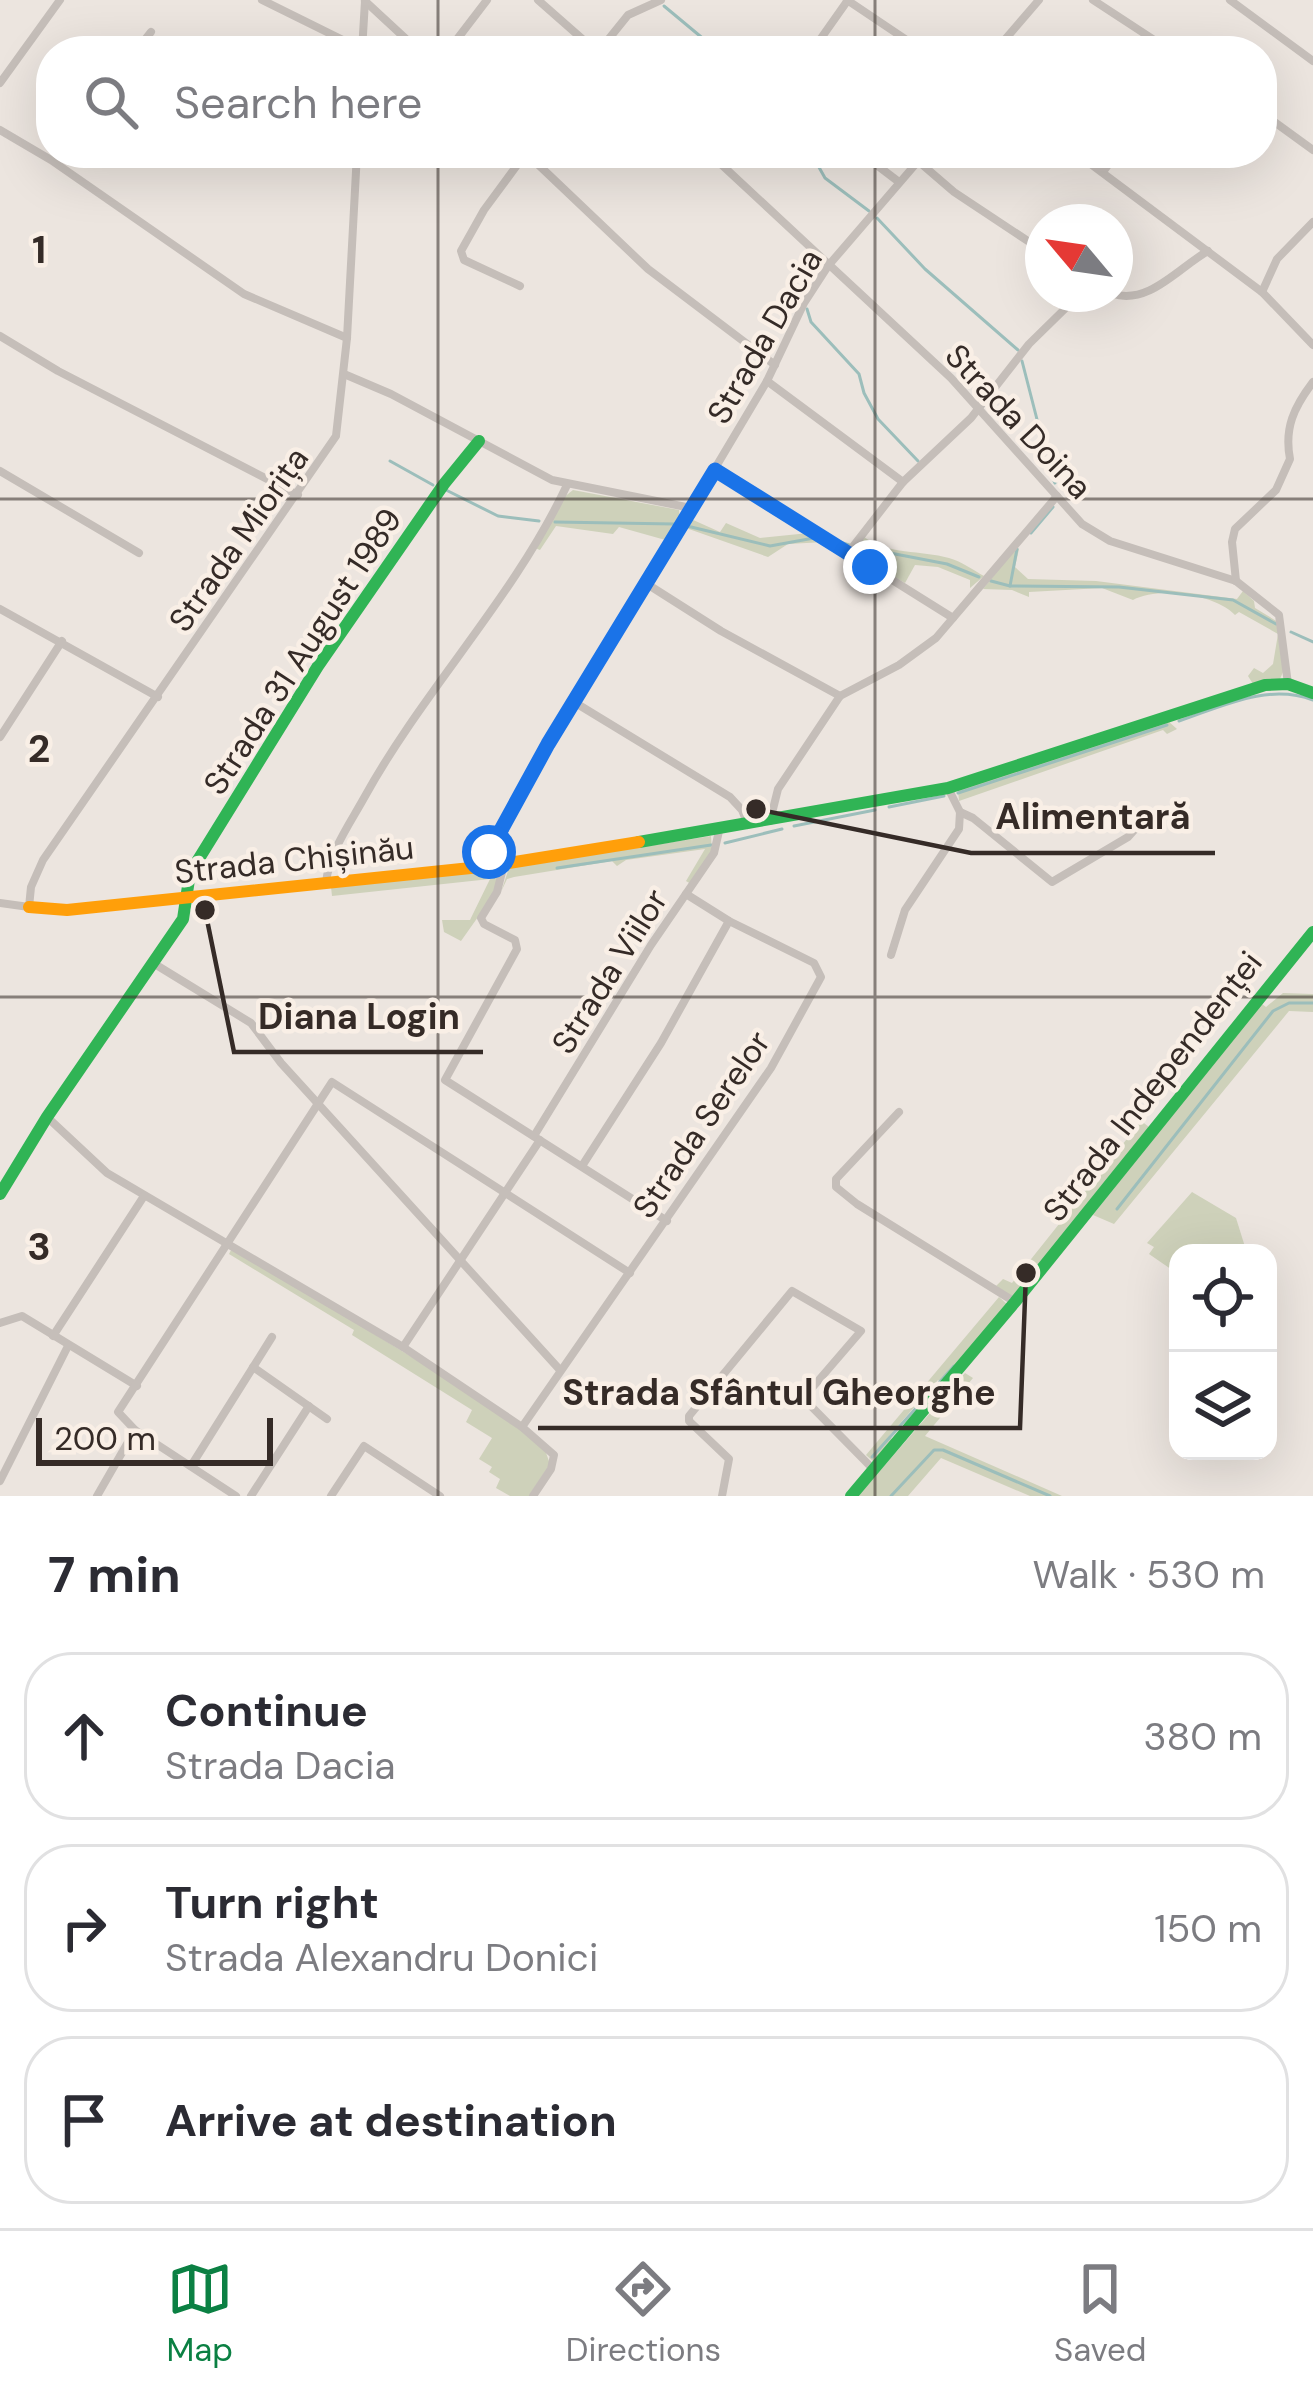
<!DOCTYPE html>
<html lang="en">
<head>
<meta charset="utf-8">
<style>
	body { margin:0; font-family:"DM Sans",sans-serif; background:#f7f7f7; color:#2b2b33 }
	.controls { position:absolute; right:36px; bottom:36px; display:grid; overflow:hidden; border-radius:24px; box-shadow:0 12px 48px #0002 }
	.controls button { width:108px; height:108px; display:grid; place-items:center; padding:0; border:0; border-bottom:3px solid #e1e1e2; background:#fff; color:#2b2b33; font:60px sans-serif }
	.compass { position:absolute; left:1025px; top:204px; width:108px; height:108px; border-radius:50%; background:#fff; box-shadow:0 12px 48px #0002; rotate:299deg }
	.scale { position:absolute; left:36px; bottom:30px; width:237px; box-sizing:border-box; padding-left:12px; border:6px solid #352b27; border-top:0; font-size:33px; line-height:42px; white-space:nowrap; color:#352b27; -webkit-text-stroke:9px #f9efe6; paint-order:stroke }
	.stop { position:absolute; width:36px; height:36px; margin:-27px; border:9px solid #1a73e8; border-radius:50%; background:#fff }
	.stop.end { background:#1a73e8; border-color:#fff; box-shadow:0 3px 12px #0008 }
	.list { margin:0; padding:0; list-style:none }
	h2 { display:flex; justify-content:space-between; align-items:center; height:156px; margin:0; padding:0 48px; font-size:51px }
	h2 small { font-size:39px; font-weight:400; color:#7c7c81 }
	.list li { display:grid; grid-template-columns:78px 1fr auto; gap:36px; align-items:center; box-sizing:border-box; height:168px; margin:0 24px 24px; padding:0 24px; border:3px solid #e1e1e2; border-radius:48px }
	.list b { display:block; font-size:45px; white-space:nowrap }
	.list p { margin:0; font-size:39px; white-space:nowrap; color:#7c7c81 }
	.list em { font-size:39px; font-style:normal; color:#7c7c81 }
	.icon { flex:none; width:66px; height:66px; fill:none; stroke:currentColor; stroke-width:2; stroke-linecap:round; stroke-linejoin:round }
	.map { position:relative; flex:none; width:1313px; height:1496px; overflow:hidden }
	.search { position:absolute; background:#fff; box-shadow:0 12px 48px #0002; left:36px; right:36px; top:36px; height:132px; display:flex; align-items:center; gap:30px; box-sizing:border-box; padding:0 42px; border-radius:48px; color:#7c7c81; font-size:45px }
	.sheet { height:732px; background:#fff }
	nav { display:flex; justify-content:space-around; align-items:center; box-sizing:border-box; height:168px; border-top:3px solid #e1e1e2; background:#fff; font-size:33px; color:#7c7c81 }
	nav a { display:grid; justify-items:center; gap:6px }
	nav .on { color:#0b8043 }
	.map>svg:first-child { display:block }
</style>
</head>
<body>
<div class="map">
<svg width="1313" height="1496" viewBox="0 0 1313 1496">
	<rect width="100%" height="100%" fill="#ece5df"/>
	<g fill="#ced1ba">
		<path d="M 573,490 L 679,510 L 680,522 L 669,541 L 619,527 L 613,534 L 556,526 L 540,550 L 535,548 L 563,498 Z"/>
		<path d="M 691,519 L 720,532 L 726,523 L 760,538 L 809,533 L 825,542 L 788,544 L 768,557 L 686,528 Z"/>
		<path d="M 864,537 C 888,555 921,550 949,558 C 961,561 973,570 984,576 L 970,588 L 970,580 L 938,567 L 915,565 L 905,583 L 854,554 Z"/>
		<path d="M 1016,548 L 1019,549 L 1015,567 L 1028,579 L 1096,581 L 1237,599 L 1243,591 L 1254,601 L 1255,608 L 1278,622 L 1283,672 L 1280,679 L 1253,684 L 1248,676 L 1254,668 L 1263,673 L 1273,664 L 1278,634 L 1239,612 L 1235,615 C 1215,594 1158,586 1133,600 L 1102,588 L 1029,592 L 1029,597 L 1012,590 L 983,589 Z"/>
		<path d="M 1168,721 L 1177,729 L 1167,734 L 1163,730 L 959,801 L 958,790 Z"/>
		<path d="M 711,836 L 712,852 L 691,884 L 686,881 L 705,849 L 626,860 L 617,866 L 612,861 L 514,877 L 507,879 L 501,892 L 509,868 Z"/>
		<path d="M 493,870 L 499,878 L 490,900 L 461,941 L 444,932 L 442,920 L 470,920 L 490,879 L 332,896 L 331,887 Z"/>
		<path d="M 1313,936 L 1262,1004 L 1266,1007 L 1283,993 L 1313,994 L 1313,1012 L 1289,1011 L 1114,1224 L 1093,1215 Z"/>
		<path d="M 1131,1113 L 1149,1127 L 1013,1297 L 996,1286 L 1003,1279 L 1012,1283 L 1134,1130 L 1130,1126 L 1134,1120 L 1129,1116 Z"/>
		<path d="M 1192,1192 L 1236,1218 L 1246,1250 L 1244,1253 L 1178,1253 L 1178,1274 L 1149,1254 L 1154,1247 L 1147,1243 Z"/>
		<path d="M 231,1250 L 237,1250 L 464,1389 L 544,1447 L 550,1464 L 529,1496 L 510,1496 L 496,1488 L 500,1479 L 489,1472 L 492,1467 L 479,1459 L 492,1438 L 466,1422 L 472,1410 L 352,1335 L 354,1330 L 229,1254 Z"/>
		<path d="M 999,1297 L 1008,1305 L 944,1384 L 938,1380 L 889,1436 L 894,1441 L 875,1463 L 866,1455 Z"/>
		<path d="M 965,1373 L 973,1378 L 925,1436 L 1062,1496 L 1030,1496 L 941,1458 L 908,1496 L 858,1496 Z"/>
	</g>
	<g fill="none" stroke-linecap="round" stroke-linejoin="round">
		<g stroke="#9cbebb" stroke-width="3">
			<path d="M 664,6 L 718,51"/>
			<path d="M 811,153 L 825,178 L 869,211"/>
			<path d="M 877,218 L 925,269 L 1018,350"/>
			<path d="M 807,309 L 811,322 L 859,374 L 864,393 L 878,419 L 918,461"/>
			<path d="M 1022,361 L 1041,435 L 1039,449 L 1055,483"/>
			<path d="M 390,461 L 433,485"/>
			<path d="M 446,490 L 498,516 L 539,521"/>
			<path d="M 555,522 L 674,524"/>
			<path d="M 687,526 L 770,546 L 814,538"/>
			<path d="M 1031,533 L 1053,507"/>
			<path d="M 837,541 L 849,545"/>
			<path d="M 859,547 L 947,564 L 979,577"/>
			<path d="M 991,581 L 1010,586 L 1119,587 L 1233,600 L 1276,624"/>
			<path d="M 1010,586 L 1017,549"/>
			<path d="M 1291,632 L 1313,642"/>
			<path d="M 1179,721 C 1223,706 1268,683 1313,700"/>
			<path d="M 958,793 L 1167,725"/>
			<path d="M 889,807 L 944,796"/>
			<path d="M 794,826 L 875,810"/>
			<path d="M 725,843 L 782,829"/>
			<path d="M 557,868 L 711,845"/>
			<path d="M 1117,1209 L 1273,1011 L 1289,1003 L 1313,1003"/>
			<path d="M 872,1457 L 954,1366"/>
			<path d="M 891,1496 L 934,1450 L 943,1450 L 1050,1496"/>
		</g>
		<g stroke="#c5beb9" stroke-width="8">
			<path d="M 262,0 L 345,41 L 362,45"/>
			<path d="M 538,0 L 596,51"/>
			<path d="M 847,0 L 923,51"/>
			<path d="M 1093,0 L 1171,51"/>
			<path d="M 1230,0 L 1313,61"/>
			<path d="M 365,1 L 419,51"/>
			<path d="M 136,51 L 151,32"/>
			<path d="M 362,51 L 365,1"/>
			<path d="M 448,51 L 487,0"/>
			<path d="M 599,51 L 628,15 L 661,0"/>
			<path d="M 812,51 L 848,0"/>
			<path d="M 995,51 L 1039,0"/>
			<path d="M 0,83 L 60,0"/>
			<path d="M 1262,113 L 1313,150"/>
			<path d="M 0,130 L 51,160 L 244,294 L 347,338"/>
			<path d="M 526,153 L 648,269 L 775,365"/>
			<path d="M 709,153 L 951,378 L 1082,524 L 1110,541 L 1236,581 L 1279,615 L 1288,684"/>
			<path d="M 861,153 L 899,182"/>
			<path d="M 1076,153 L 1262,292 L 1313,345"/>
			<path d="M 918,161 L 954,192 L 1043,251"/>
			<path d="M 1103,172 L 1117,153"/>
			<path d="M 520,286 L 464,260 L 461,251 L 484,210 L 526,153"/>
			<path d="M 1262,292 L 1277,259 L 1313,222"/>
			<path d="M 1113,294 C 1149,305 1178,268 1208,251"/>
			<path d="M 0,336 L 58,371 L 298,495"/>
			<path d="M 344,374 L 391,394 L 552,480 L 691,508"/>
			<path d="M 767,381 L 903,482"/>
			<path d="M 715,469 L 953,618"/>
			<path d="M 0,471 L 139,553"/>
			<path d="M 848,553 L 903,482 L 971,418 L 1029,344 L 1080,294"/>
			<path d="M 1236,581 L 1232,542 L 1235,529 L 1276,490 L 1290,459 C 1284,428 1294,407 1313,382"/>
			<path d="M 647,584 L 721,631 L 840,696"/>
			<path d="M 0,609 L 158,697"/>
			<path d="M 574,702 L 730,797 L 742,810 L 748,825"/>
			<path d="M 0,737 L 62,641"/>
			<path d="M 960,812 L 973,818 L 1052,882 L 1128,837 L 1145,818"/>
			<path d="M 770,821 L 778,789 L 840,696 L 899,665 L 936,638 L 1057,496"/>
			<path d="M 504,864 L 497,892 L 481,918 L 484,924 L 515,940 L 517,949 L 445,1080 L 667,1221"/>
			<path d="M 490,866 L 489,852 L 505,821 L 767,381 L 804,303 L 828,266 L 914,166 L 919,153"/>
			<path d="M 326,882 C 330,851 349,825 364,798 C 424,689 514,598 567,485"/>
			<path d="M 0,903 L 29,907 L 31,887 L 43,860 L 336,436 L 347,338 L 357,153"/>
			<path d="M 891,955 L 905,910 L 959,829 L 960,812 L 948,788"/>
			<path d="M 153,963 L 251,1023 L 281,1063 L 560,1370"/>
			<path d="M 899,1112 L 836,1179 L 836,1187 L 857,1204 L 1015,1302"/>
			<path d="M 47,1117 L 107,1173 L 403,1347 L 522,1427 L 554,1455 L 551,1469 L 533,1496"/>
			<path d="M 534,1136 L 651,945 L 714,853 L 719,831"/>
			<path d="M 582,1166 L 661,1043 L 729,921"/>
			<path d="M 0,1323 L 22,1316 L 137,1386"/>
			<path d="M 53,1336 L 144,1196"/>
			<path d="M 403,1347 L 540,1140"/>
			<path d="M 253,1367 L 327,1419"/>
			<path d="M 522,1427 L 771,1068 L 821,977 L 814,963 L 729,921 L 686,894"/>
			<path d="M 191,1466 L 272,1337"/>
			<path d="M 0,1481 L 68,1346"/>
			<path d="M 97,1496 L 135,1430"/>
			<path d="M 236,1496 L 135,1430 L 118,1412 L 332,1082 L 630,1273"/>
			<path d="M 251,1496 L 309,1406"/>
			<path d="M 331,1496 L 364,1446 L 440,1496"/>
			<path d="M 722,1496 L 729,1459 L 689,1421 L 689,1416 L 792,1291 L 861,1331 L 812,1388 L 806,1401 L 874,1470"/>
		</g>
		<g stroke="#30b455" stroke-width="12">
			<path d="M 639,842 L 948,788 L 1265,685 L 1288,684 L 1313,693"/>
			<path d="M 0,1194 L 47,1117 L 183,919 L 190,873 L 318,666 L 444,484 L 479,441"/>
			<path d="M 851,1496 L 1015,1302 L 1313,932"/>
		</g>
		<path stroke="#ff9f0a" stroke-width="12" d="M 29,907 L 67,910 L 490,866 L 639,842"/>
	</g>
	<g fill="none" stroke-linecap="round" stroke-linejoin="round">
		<path stroke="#1a73e8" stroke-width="15" d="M 489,852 L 548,744 L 715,470 L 870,567"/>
	</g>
	<path fill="none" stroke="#352b27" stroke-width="3" stroke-opacity="0.55" d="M 438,0 L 438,51M 875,0 L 875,51M 438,153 L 438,1496M 875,153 L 875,1496M 0,499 L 1313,499M 0,997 L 1313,997"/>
	<g text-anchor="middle" stroke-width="9" stroke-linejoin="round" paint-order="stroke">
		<g font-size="33" fill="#352b27" stroke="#f9efe6">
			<text transform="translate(764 336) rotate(-60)" y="12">Strada Dacia</text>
			<text transform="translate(1019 421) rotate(47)" y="12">Strada Doina</text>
			<text transform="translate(238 539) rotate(-55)" y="12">Strada Miorița</text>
			<text transform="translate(302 651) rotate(-57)" y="12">Strada 31 August 1989</text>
			<text transform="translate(294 859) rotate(-6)" y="12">Strada Chișinău</text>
			<text transform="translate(609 971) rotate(-58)" y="12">Strada Viilor</text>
			<text transform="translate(1152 1086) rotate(-52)" y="12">Strada Independenței</text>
			<text transform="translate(701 1124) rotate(-56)" y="12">Strada Serelor</text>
		</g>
	</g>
	<g font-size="39" text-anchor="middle" font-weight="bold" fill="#352b27" stroke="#f9efe6" stroke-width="9" stroke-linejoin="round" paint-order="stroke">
		<text x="39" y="263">1</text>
		<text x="39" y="762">2</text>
		<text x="39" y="1260">3</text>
	</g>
	<path fill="none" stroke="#352b27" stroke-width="4.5" d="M756 809L971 853H1215M205 910L234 1052H483M1026 1273L1020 1428H538"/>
	<g fill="#352b27" stroke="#f9efe6" stroke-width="4.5">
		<circle cx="756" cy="809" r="12"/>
		<circle cx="205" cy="910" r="12"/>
		<circle cx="1026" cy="1273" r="12"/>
	</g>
	<g font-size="36" text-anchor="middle" font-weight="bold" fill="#352b27" stroke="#f9efe6" stroke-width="9" stroke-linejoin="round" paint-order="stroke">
		<text x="1093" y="829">Alimentară</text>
		<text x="359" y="1029">Diana Login</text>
		<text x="779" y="1405">Strada Sfântul Gheorghe</text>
	</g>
</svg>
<div class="controls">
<button><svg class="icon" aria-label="locate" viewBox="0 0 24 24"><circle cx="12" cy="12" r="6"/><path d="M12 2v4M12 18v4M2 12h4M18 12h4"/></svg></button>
<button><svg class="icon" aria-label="layers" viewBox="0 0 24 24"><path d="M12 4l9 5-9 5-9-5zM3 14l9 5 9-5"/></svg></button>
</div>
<svg class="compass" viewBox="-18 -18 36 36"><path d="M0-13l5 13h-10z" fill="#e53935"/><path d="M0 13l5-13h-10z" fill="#7c7c81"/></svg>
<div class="scale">200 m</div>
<div class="stop" style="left:489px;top:852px"></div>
<div class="stop end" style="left:870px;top:567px"></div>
<div class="search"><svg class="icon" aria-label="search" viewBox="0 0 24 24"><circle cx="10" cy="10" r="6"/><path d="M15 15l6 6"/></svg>Search here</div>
</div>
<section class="sheet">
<h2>7 min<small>Walk · 530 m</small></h2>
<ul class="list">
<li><svg class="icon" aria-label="ahead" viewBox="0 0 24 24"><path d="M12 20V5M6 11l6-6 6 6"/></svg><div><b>Continue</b><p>Strada Dacia</p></div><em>380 m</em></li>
<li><svg class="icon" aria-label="right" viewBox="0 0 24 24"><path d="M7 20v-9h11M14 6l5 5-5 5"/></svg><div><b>Turn right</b><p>Strada Alexandru Donici</p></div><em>150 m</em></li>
<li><svg class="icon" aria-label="arrive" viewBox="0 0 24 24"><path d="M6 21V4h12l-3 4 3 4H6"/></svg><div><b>Arrive at destination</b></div></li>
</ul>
</section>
<nav>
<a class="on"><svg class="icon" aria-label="map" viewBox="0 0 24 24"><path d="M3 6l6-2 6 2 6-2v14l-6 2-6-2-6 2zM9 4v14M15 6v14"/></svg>Map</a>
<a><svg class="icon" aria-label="directions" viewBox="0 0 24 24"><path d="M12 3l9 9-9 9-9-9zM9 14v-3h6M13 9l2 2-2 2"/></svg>Directions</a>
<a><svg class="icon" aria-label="saved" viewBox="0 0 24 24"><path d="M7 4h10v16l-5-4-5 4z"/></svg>Saved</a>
</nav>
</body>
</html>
